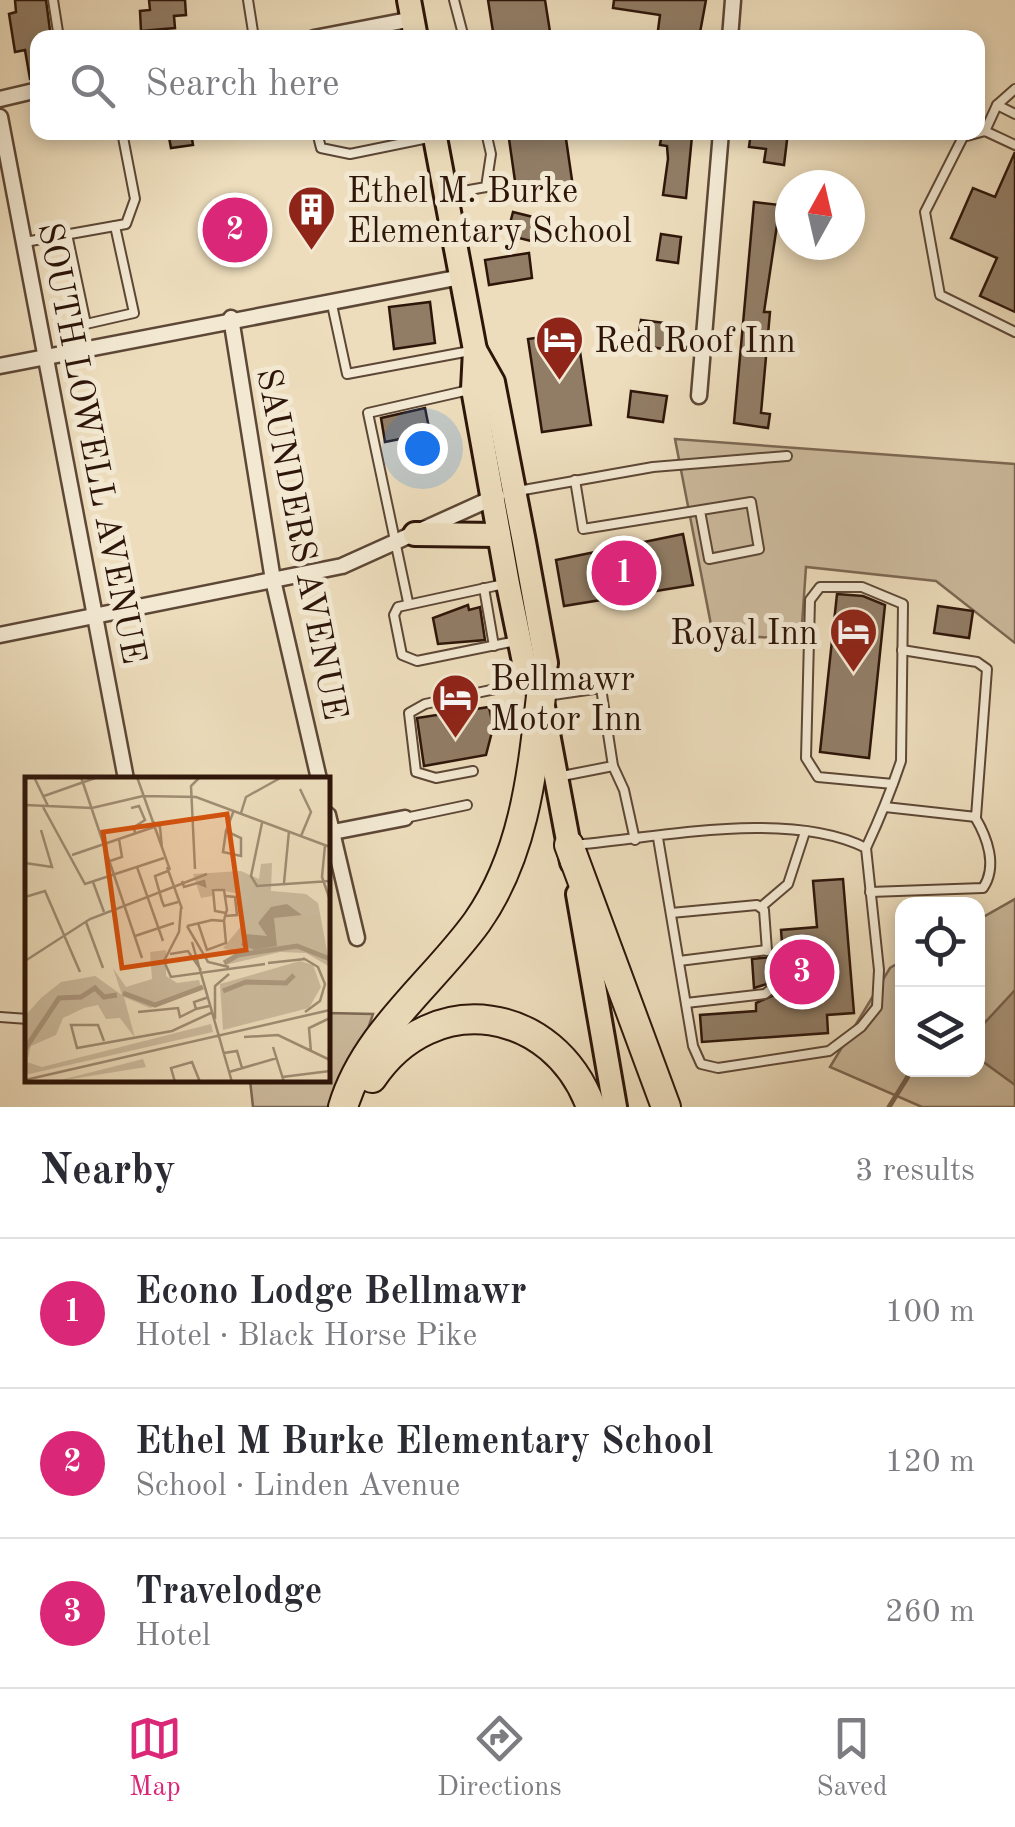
<!DOCTYPE html>
<html lang="en">
<head>
<meta charset="utf-8">
<style>
	body { margin:0; font-family:"Old Standard TT",serif; background:#f7f7f7; color:#2b2b33 }
	.controls { position:absolute; right:30px; bottom:30px; display:grid; overflow:hidden; border-radius:20px; box-shadow:0 5px 15px #0003 }
	.controls button { width:90px; height:90px; display:grid; place-items:center; padding:0; border:0; border-bottom:2px solid #e1e1e2; background:#fff; color:#2b2b33; font:50px sans-serif }
	.compass { position:absolute; left:775px; top:170px; width:90px; height:90px; border-radius:50%; background:#fff; box-shadow:0 5px 15px #0003; rotate:8deg }
	.you { position:absolute; left:422px; top:448px; width:35px; height:35px; margin:-25px; border:8px solid #fff; border-radius:50%; background:#1a73e8; box-shadow:0 0 0 15px #1a73e833 }
	.badge { display:grid; place-items:center; width:65px; height:65px; border-radius:50%; background:#db2777; color:#fff; font-size:32px; font-weight:700 }
	.pin { position:absolute; translate:-50% -50%; border:5px solid #fff; box-shadow:0 2px 10px #0006 }
	.list { margin:0; padding:0; list-style:none }
	h2 { display:flex; justify-content:space-between; align-items:center; height:130px; margin:0; padding:0 40px; font-size:42px }
	h2 small { font-size:32px; font-weight:400; color:#7c7c81 }
	.list li { display:grid; grid-template-columns:65px 1fr auto; gap:30px; align-items:center; box-sizing:border-box; height:150px; padding:0 40px; border-top:2px solid #e1e1e2 }
	.list b { display:block; font-size:38px; white-space:nowrap }
	.list p { margin:0; font-size:32px; white-space:nowrap; color:#7c7c81 }
	.list em { font-size:32px; font-style:normal; color:#7c7c81 }
	.icon { flex:none; width:55px; height:55px; fill:none; stroke:currentColor; stroke-width:2; stroke-linecap:round; stroke-linejoin:round }
	.map { position:relative; flex:none; width:1015px; height:1107px; overflow:hidden }
	.search { position:absolute; background:#fff; box-shadow:0 5px 15px #0003; left:30px; right:30px; top:30px; height:110px; display:flex; align-items:center; gap:25px; box-sizing:border-box; padding:0 35px; border-radius:20px; color:#7c7c81; font-size:38px }
	.sheet { height:580px; background:#fff }
	nav { display:flex; justify-content:space-around; align-items:center; box-sizing:border-box; height:140px; border-top:2px solid #e1e1e2; background:#fff; font-size:28px; color:#7c7c81 }
	nav a { display:grid; justify-items:center; gap:5px }
	nav .on { color:#db2777 }
	.map>svg:first-child { display:block }
</style>
</head>
<body>
<div class="map">
<svg width="1015" height="1107" viewBox="0 0 1015 1107">
	<rect width="100%" height="100%" fill="#edddbc"/>
	<filter id="stains"><feTurbulence type="fractalNoise" baseFrequency=".002" numOctaves="4"/><feColorMatrix values="0 0 0 0 .2 0 0 0 0 .09 0 0 0 0 .02 0 0 0 .5 -.17"/></filter>
	<radialGradient id="worn" r=".72"><stop offset=".6" stop-color="#630" stop-opacity="0"/><stop offset="1" stop-color="#630" stop-opacity=".3"/></radialGradient>
	<g fill="#ccbb9e" stroke="#7c6854" stroke-width="2.5">
		<path d="M 675,439 L 1015,464 L 1015,643 L 936,581 L 806,567 L 801,639 L 713,635 Z"/>
		<path d="M 1015,899 L 1015,1107 L 922,1107 L 830,1067 L 890,968 L 902,961 L 902,1070 L 978,1070 L 978,920 Z"/>
		<path d="M 328,1013 L 373,1014 L 341,1107 L 253,1107 L 250,1080 L 328,1080 Z"/>
	</g>
	<path fill="#ac997f" stroke="#796450" stroke-width="2.5" d="M 1015,990 L 1015,1085 L 978,1058 L 978,1030 Z"/>
	<g fill="none" stroke-linecap="round" stroke-linejoin="round">
		<path stroke="#796450" stroke-width="5" d="M 889,1107 L 912,1070"/>
	</g>
	<g fill="#917d66" stroke="#2d1509" stroke-width="2.5">
		<path d="M 15,0 L 46,0 L 51,38 L 38,38 L 38,79 L 30,79 L 25,50 L 15,52 L 9,14 L 16,12 Z"/>
		<path d="M 149,0 L 185,0 L 186,15 L 174,16 L 175,28 L 141,31 L 140,11 L 150,10 Z"/>
		<path d="M 488,0 L 545,0 L 551,38 L 494,38 Z"/>
		<path d="M 614,0 L 706,0 L 699,38 L 657,38 L 660,15 L 613,8 Z"/>
		<path d="M 168,132 L 191,132 L 193,145 L 171,148 Z"/>
		<path d="M 508,132 L 565,132 L 573,187 L 517,195 Z"/>
		<path d="M 662,132 L 692,136 L 686,198 L 663,195 L 668,159 L 667,146 L 660,145 Z"/>
		<path d="M 751,132 L 788,132 L 784,165 L 764,162 L 766,149 L 749,147 Z"/>
		<path d="M 1015,152 L 1015,312 L 980,296 L 997,258 L 951,238 L 973,188 L 995,197 Z"/>
		<path d="M 754,202 L 780,205 L 764,312 L 770,312 L 761,413 L 770,414 L 768,428 L 734,423 Z"/>
		<path d="M 513,212 L 545,220 L 539,243 L 507,235 Z"/>
		<path d="M 661,234 L 681,237 L 678,263 L 657,260 Z"/>
		<path d="M 529,253 L 532,278 L 489,285 L 485,260 Z"/>
		<path d="M 430,302 L 435,343 L 394,349 L 389,307 Z"/>
		<path d="M 641,320 L 674,324 L 670,350 L 637,345 Z"/>
		<path d="M 577,332 L 591,425 L 542,432 L 528,339 Z"/>
		<path d="M 631,391 L 667,396 L 663,422 L 628,417 Z"/>
		<path d="M 425,408 L 430,433 L 385,442 L 381,418 Z"/>
		<path d="M 683,534 L 693,585 L 564,606 L 556,560 Z"/>
		<path d="M 837,594 L 863,596 L 885,605 L 869,758 L 820,752 Z"/>
		<path d="M 468,605 L 469,610 L 480,607 L 485,640 L 438,644 L 433,618 Z"/>
		<path d="M 938,606 L 973,611 L 969,638 L 934,633 Z"/>
		<path d="M 489,707 L 492,721 L 495,720 L 486,755 L 424,766 L 417,718 Z"/>
		<path d="M 843,879 L 854,1013 L 827,1015 L 828,1033 L 702,1042 L 700,1015 L 756,1011 L 756,1003 L 776,994 L 778,987 L 773,982 L 754,988 L 752,959 L 783,956 L 781,930 L 817,927 L 813,881 Z"/>
	</g>
	<g fill="none" stroke-linecap="round" stroke-linejoin="round">
		<defs>
			<g id="service">
				<path d="M 53,0 L 59,38"/>
				<path d="M 248,0 L 254,38"/>
				<path d="M 454,0 L 464,38"/>
				<path d="M 997,105 L 1015,114"/>
				<path d="M 985,131 L 997,105 L 1015,89"/>
				<path d="M 317,132 L 321,148 L 350,154 L 433,137"/>
				<path d="M 1015,145 L 985,131 L 963,137 L 925,212 L 940,295 L 1015,332"/>
				<path d="M 447,194 L 486,187 L 491,154 L 486,132"/>
				<path d="M 67,234 L 86,324 L 134,313 L 115,226"/>
				<path d="M 25,242 L 126,224 L 135,199 L 122,132"/>
				<path d="M 331,300 L 347,374 L 470,351"/>
				<path d="M 575,480 L 583,529 L 751,502 L 759,549 L 709,559 L 700,511"/>
				<path d="M 518,491 L 653,467 L 787,456"/>
				<path d="M 504,584 L 398,607 L 394,615 L 402,655 L 417,661 L 516,641"/>
				<path d="M 484,588 L 494,646"/>
				<path d="M 408,602 L 368,413 L 469,390"/>
				<path d="M 546,696 L 601,688 L 613,766 L 557,777"/>
				<path d="M 613,766 L 624,790 L 635,840"/>
				<path d="M 473,771 L 436,778 L 416,772 L 409,713 L 425,704 L 528,682"/>
				<path d="M 885,807 L 976,817 L 987,669 L 977,662 L 902,650"/>
				<path d="M 405,818 L 467,805"/>
				<path d="M 573,845 C 658,838 788,809 866,848 L 879,970 L 877,1007 L 861,1027 L 829,1051 L 718,1068 L 701,1064 L 693,1046 L 658,838"/>
				<path d="M 866,848 C 879,820 891,791 901,761 L 903,604 L 862,587 L 820,587 L 810,600 L 806,758 L 818,777 L 893,784"/>
				<path d="M 870,892 L 983,888 C 998,866 987,837 975,817"/>
				<path d="M 761,907 L 788,884 L 805,832"/>
				<path d="M 671,913 L 757,905 L 764,910 L 767,951"/>
				<path d="M 679,961 L 767,950"/>
				<path d="M 686,1003 L 765,994 L 771,989"/>
				<path d="M 0,1017 L 28,1019"/>
			</g>
			<g id="minor">
				<path d="M 314,38 L 413,19"/>
				<path d="M 730,38 L 733,0"/>
				<path d="M 0,99 L 38,90"/>
				<path d="M 0,117 L 126,779"/>
				<path d="M 231,318 L 273,580 L 319,779"/>
				<path d="M 0,366 L 461,277"/>
				<path d="M 699,396 L 721,132"/>
				<path d="M 0,635 L 342,566 L 497,496"/>
				<path d="M 328,815 L 357,938"/>
				<path d="M 328,833 L 405,818"/>
			</g>
			<g id="primary">
				<path d="M 409,0 L 416,38"/>
				<path d="M 434,132 L 475,350 L 473,389 L 508,584 L 525,667 L 541,696 L 572,862"/>
				<path d="M 475,350 L 493,382 L 524,542 L 546,663 L 541,696"/>
				<path d="M 415,534 L 499,535"/>
				<path d="M 578,894 L 615,1107"/>
			</g>
			<g id="motorway">
				<path d="M 569,845 L 666,1107"/>
				<path d="M 372,1078 C 433,987 554,1006 591,1107"/>
				<path d="M 343,1107 C 365,1033 433,983 477,922 C 524,855 532,775 541,696"/>
			</g>
		</defs>
		<use href="#service" stroke="#5d4736" stroke-width="12"/>
		<use href="#minor" stroke="#5d4736" stroke-width="19"/>
		<use href="#primary" stroke="#2d1509" stroke-width="28"/>
		<use href="#motorway" stroke="#2d1509" stroke-width="32"/>
		<use href="#service" stroke="#f3e9d3" stroke-width="8"/>
		<use href="#minor" stroke="#f3e9d3" stroke-width="14"/>
		<use href="#primary" stroke="#edddbc" stroke-width="22"/>
		<use href="#motorway" stroke="#edddbc" stroke-width="28"/>
	</g>
	<defs>
		<symbol id="building-pin" viewBox="-11 -11 22 30"><path d="M0 17L-7.5 6A9.5 9.5 0 1 1 7.5 6Z" fill="#8f2418" stroke="#f3e9d3"/><path d="M-4-6H4V6H1V3H-1V6H-4ZM-2.5-4.3h1.7v1.8h-1.7ZM.8-4.3h1.7v1.8H.8ZM-2.5-1h1.7V.8h-1.7ZM.8-1h1.7V.8H.8Z" fill="#fff"/></symbol>
		<symbol id="hotel-pin" viewBox="-11 -11 22 30"><path d="M0 17L-7.5 6A9.5 9.5 0 1 1 7.5 6Z" fill="#8f2418" stroke="#f3e9d3"/><path d="M-6-4.5h1.5V1H6V5H4.5V3h-9V5H-6ZM-4 0a1.8 1.8 0 1 1 3.6 0ZM.5 0V-2.5h3Q6-2.5 6 0Z" fill="#fff"/></symbol>
	</defs>
	<g fill-rule="evenodd">
		<use href="#building-pin" x="284" y="182" width="55" height="75"/>
		<use href="#hotel-pin" x="532" y="312" width="55" height="75"/>
		<use href="#hotel-pin" x="826" y="604" width="55" height="75"/>
		<use href="#hotel-pin" x="428" y="670" width="55" height="75"/>
	</g>
	<g text-anchor="middle" stroke-width="10" stroke-linejoin="round" paint-order="stroke">
		<g font-size="35" fill="#2d1509" stroke="#f3e9d3" text-anchor="start">
			<text x="347" y="202">Ethel M. Burke<tspan x="347" dy="40">Elementary School</tspan></text>
			<text x="594" y="352">Red Roof Inn</text>
			<text x="818" y="644" text-anchor="end">Royal Inn</text>
			<text x="490" y="690">Bellmawr<tspan x="490" dy="40">Motor Inn</tspan></text>
		</g>
		<g font-size="35" fill="#2d1509" stroke="#f3e9d3">
			<text transform="translate(93 443) rotate(79)" y="12">SOUTH LOWELL AVENUE</text>
			<text transform="translate(303 544) rotate(79)" y="12">SAUNDERS AVENUE</text>
		</g>
	</g>
	<g transform="translate(25 777)">
		<rect width="305" height="305" fill="#edddbc"/>
		<path d="M 247,86 L 246,114 L 281,117 L 293,126 L 305,190 L 281,176 L 255,175 L 200,188 L 215,177 L 198,171 L 218,147 L 214,117 L 187,111 L 187,119 L 176,121 L 168,97 L 216,94 L 234,102 L 236,87 ZM 141,173 L 141,199 L 152,206 L 174,203 L 177,213 L 125,231 L 99,220 L 110,261 L 95,241 L 81,242 L 73,228 L 59,231 L 38,241 L 31,258 L 6,269 L 2,285 L 17,290 L 186,247 L 188,255 L 0,298 L 0,239 L 16,221 L 36,205 L 70,199 L 97,218 L 88,191 L 101,210 L 127,202 L 125,175 ZM 275,184 L 288,188 L 296,210 L 284,231 L 198,253 L 195,207 ZM 118,282 L 121,290 L 28,305 Z" fill="#ccbb9e"/>
		<path d="M 262,127 L 277,138 L 249,141 L 252,169 L 230,173 L 216,168 L 222,157 L 242,159 L 233,146 L 246,130 Z" fill="#ac997f"/>
		<path fill="none" stroke="#ac997f" stroke-width="5" d="M 199,186 L 213,178 L 272,169 L 305,182M 198,214 L 221,205 L 261,206 L 269,198M 98,216 L 130,228 L 178,210M 0,272 L 34,221 L 56,220 L 70,211 L 79,220 L 92,218"/>
		<path fill="none" stroke="#a08d74" stroke-width="2.5" d="M 9,0 L 23,29M 56,0 L 117,181M 112,0 L 145,93M 275,12 L 286,35 L 276,59M 19,19 L 73,0M 0,28 L 67,31 L 118,19 L 171,20 L 305,70M 18,30 L 60,107 L 139,81M 106,31 L 114,29 L 120,43 L 109,50 L 110,57M 216,36 L 221,20 L 257,0M 127,44 L 135,50 L 137,71M 237,46 L 226,99 L 232,109 L 305,104M 201,54 L 198,75 L 216,79 L 216,61 L 201,54 L 209,33M 300,68 L 297,100 L 305,123M 47,78 L 129,50M 85,84 L 97,80 L 94,62M 0,86 L 27,90 L 16,53M 112,90 L 138,164M 142,90 L 157,132M 170,92 L 166,9 L 175,0M 143,94 L 130,99 L 137,124 L 139,129 L 153,125M 157,104 L 159,110 L 179,104 L 180,109 L 173,106M 68,105 L 79,135M 259,106 L 264,54M 200,119 L 210,120 L 212,138 L 200,139M 0,120 L 20,114 L 55,195M 156,131 L 154,155 L 139,184 L 146,200 L 240,187M 199,144 L 200,139 L 202,133 L 199,113 L 188,113 L 190,134 L 201,136M 61,145 L 78,191M 162,149 L 179,145 L 187,143 L 199,144 L 201,166 L 182,173 L 173,146M 162,149 L 183,185 L 204,190M 110,159 L 149,146M 167,165 L 207,305M 145,177 L 163,174 L 176,193M 278,181 L 293,190 L 300,207 L 295,224 L 280,235M 0,184 L 65,142 L 182,97M 243,186 L 280,182M 184,220 L 169,225 L 171,232 L 184,229M 113,235 L 153,231 L 155,240 L 171,232M 190,242 L 190,209 L 204,197M 219,260 L 253,258 L 305,283M 79,264 L 73,248 L 46,248 L 52,271 L 147,254 L 188,235M 248,270 L 259,305M 286,275 L 284,251 L 305,241M 199,276 L 212,274 L 217,291M 204,295 L 252,281M 257,300 L 305,294M 0,303 L 305,233M 150,305 L 146,291 L 167,285 L 175,305"/>
		<path fill="#d5520c" fill-opacity="0.15" stroke="#d5520c" stroke-width="5" d="M 202,37 L 221,173 L 97,191 L 78,55 Z"/>
		<rect width="305" height="305" fill="none" stroke="#2d1509" stroke-width="5"/>
	</g>
	<rect width="100%" height="100%" filter="url(#stains)"/>
	<rect width="100%" height="100%" fill="url(#worn)"/>
</svg>
<div class="controls">
<button><svg class="icon" aria-label="locate" viewBox="0 0 24 24"><circle cx="12" cy="12" r="6"/><path d="M12 2v4M12 18v4M2 12h4M18 12h4"/></svg></button>
<button><svg class="icon" aria-label="layers" viewBox="0 0 24 24"><path d="M12 4l9 5-9 5-9-5zM3 14l9 5 9-5"/></svg></button>
</div>
<svg class="compass" viewBox="-18 -18 36 36"><path d="M0-13l5 13h-10z" fill="#e53935"/><path d="M0 13l5-13h-10z" fill="#7c7c81"/></svg>
<div class="you"></div>
<div class="pin badge" style="left:624px;top:573px">1</div>
<div class="pin badge" style="left:235px;top:230px">2</div>
<div class="pin badge" style="left:802px;top:972px">3</div>
<div class="search"><svg class="icon" aria-label="search" viewBox="0 0 24 24"><circle cx="10" cy="10" r="6"/><path d="M15 15l6 6"/></svg>Search here</div>
</div>
<section class="sheet">
<h2>Nearby<small>3 results</small></h2>
<ul class="list">
<li><span class="badge">1</span><div><b>Econo Lodge Bellmawr</b><p>Hotel · Black Horse Pike</p></div><em>100 m</em></li>
<li><span class="badge">2</span><div><b>Ethel M Burke Elementary School</b><p>School · Linden Avenue</p></div><em>120 m</em></li>
<li><span class="badge">3</span><div><b>Travelodge</b><p>Hotel</p></div><em>260 m</em></li>
</ul>
</section>
<nav>
<a class="on"><svg class="icon" aria-label="map" viewBox="0 0 24 24"><path d="M3 6l6-2 6 2 6-2v14l-6 2-6-2-6 2zM9 4v14M15 6v14"/></svg>Map</a>
<a><svg class="icon" aria-label="directions" viewBox="0 0 24 24"><path d="M12 3l9 9-9 9-9-9zM9 14v-3h6M13 9l2 2-2 2"/></svg>Directions</a>
<a><svg class="icon" aria-label="saved" viewBox="0 0 24 24"><path d="M7 4h10v16l-5-4-5 4z"/></svg>Saved</a>
</nav>
</body>
</html>
